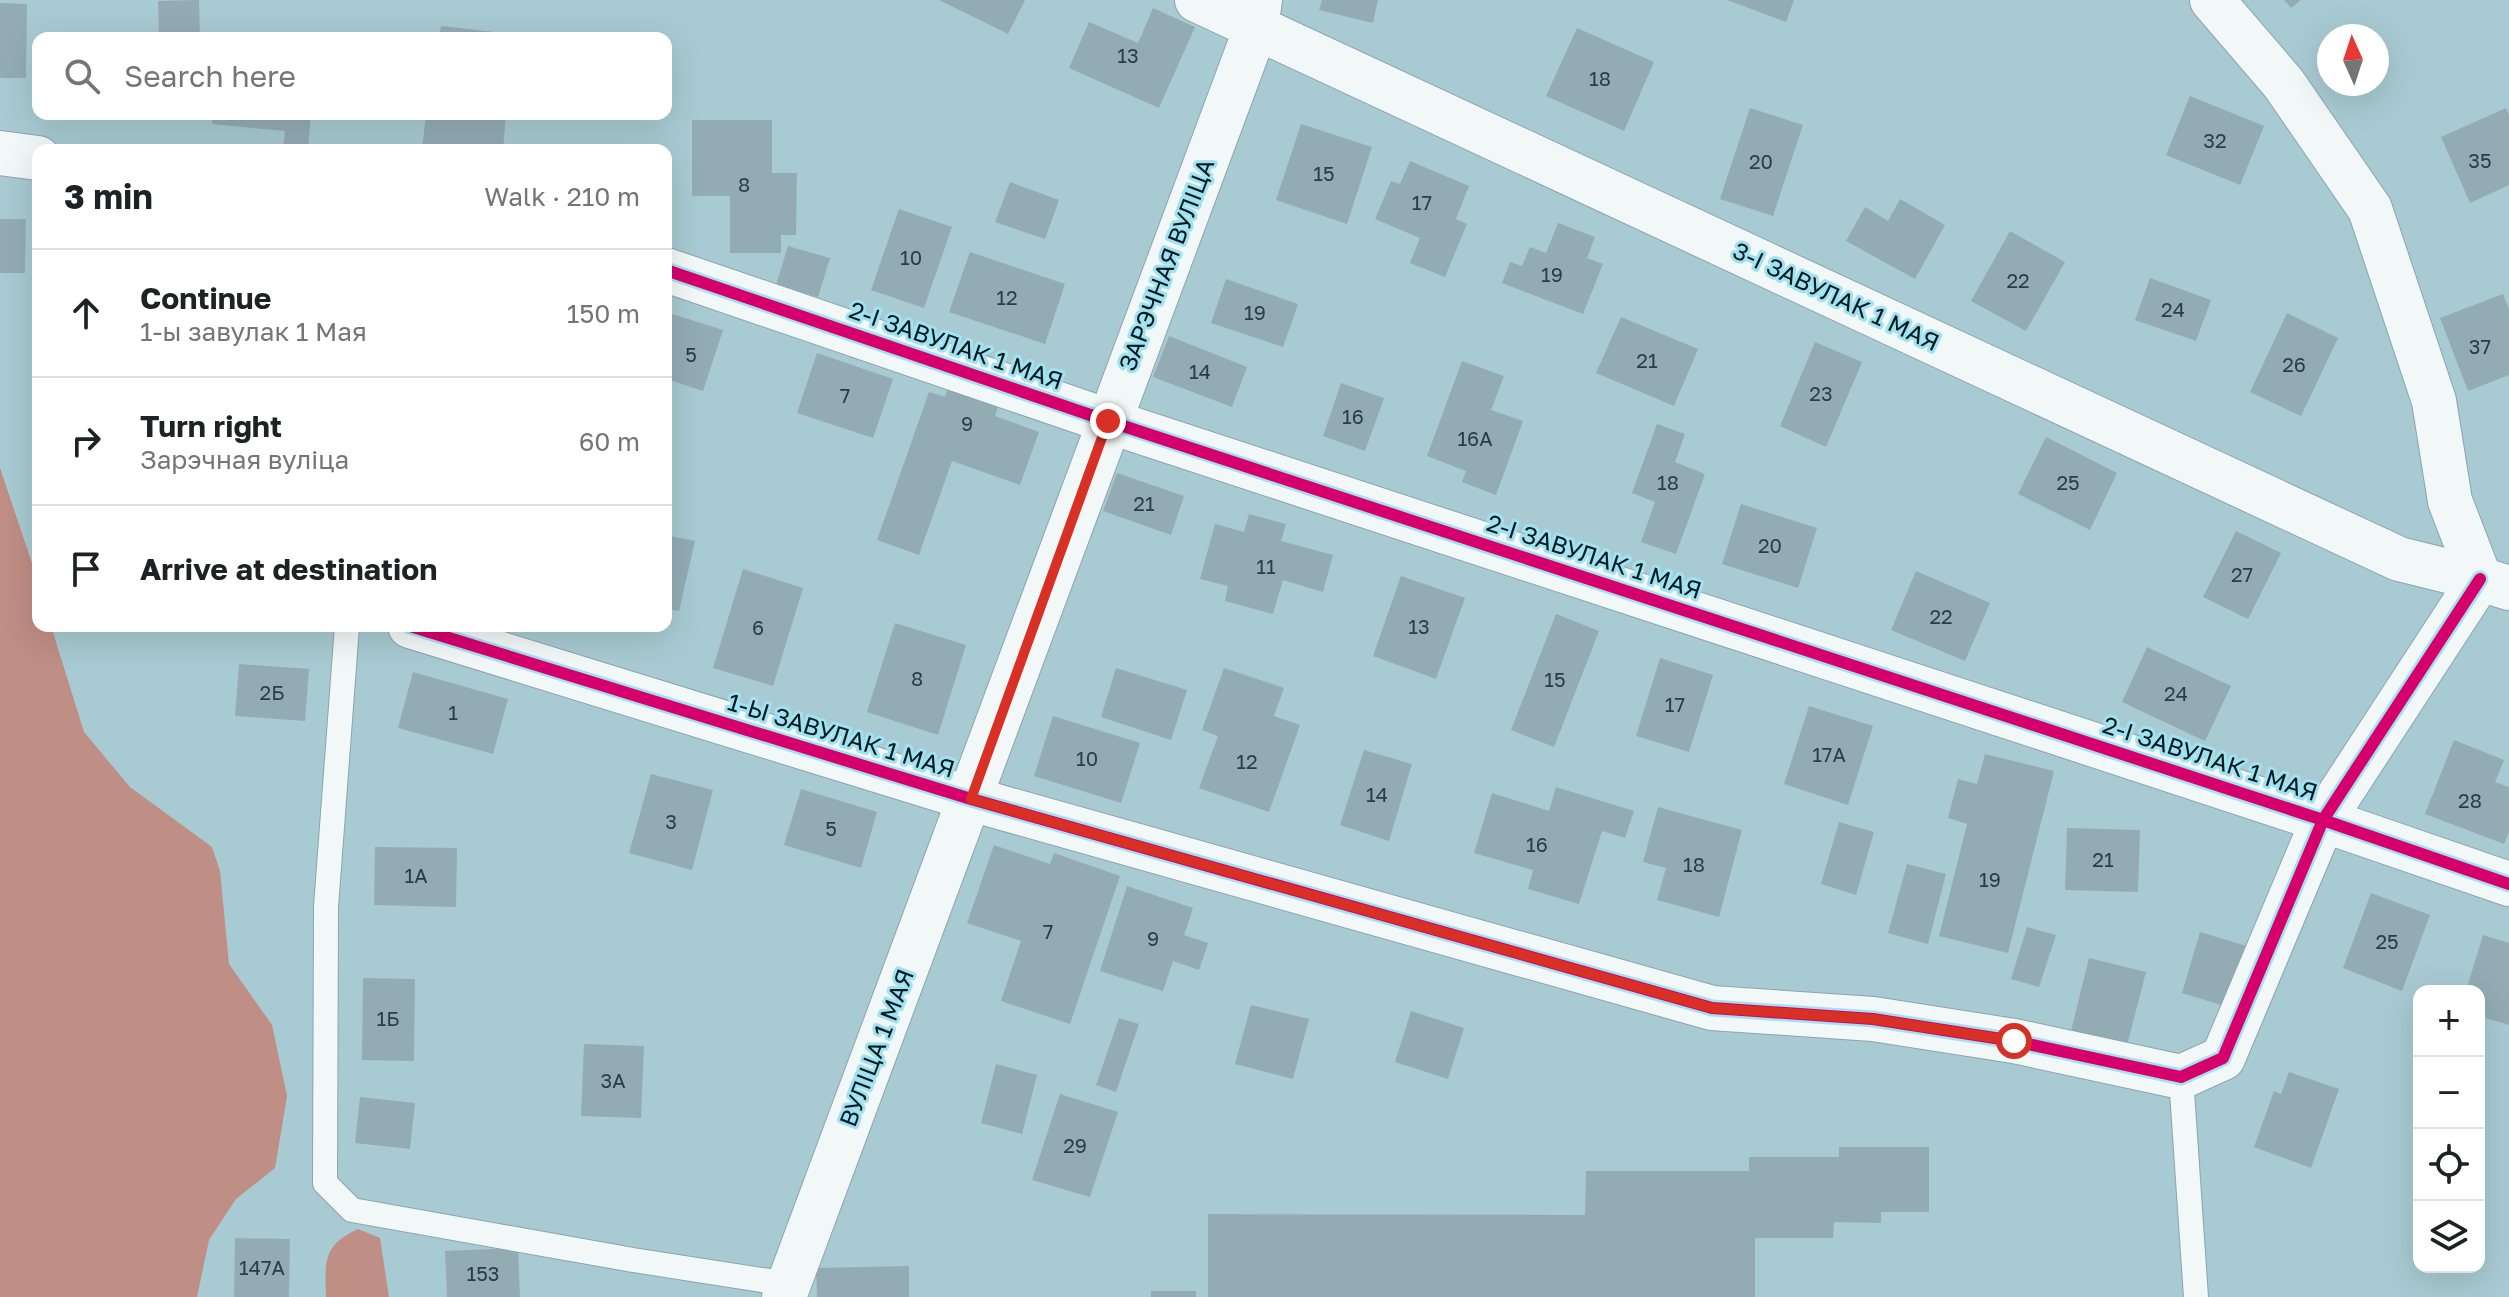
<!DOCTYPE html>
<html lang="en">
<head>
<meta charset="utf-8">
<style>
	body { margin:0; font-family:"Golos Text",sans-serif; background:#f6f6f6; color:#202124 }
	.controls { position:absolute; right:24px; bottom:24px; display:grid; overflow:hidden; border-radius:16px; box-shadow:0 8px 32px #0002 }
	.controls button { width:72px; height:72px; display:grid; place-items:center; padding:0; border:0; border-bottom:2px solid #e0e0e0; background:#fff; color:#202124; font:40px sans-serif }
	.compass { position:absolute; left:2317px; top:24px; width:72px; height:72px; border-radius:50%; background:#fff; box-shadow:0 8px 32px #0002; rotate:357deg }
	.stop { position:absolute; width:24px; height:24px; margin:-18px; border:6px solid #d93025; border-radius:50%; background:#fff }
	.stop.end { background:#d93025; border-color:#fff; box-shadow:0 2px 8px #0008 }
	.list { margin:0; padding:0; list-style:none }
	h2 { display:flex; justify-content:space-between; align-items:center; height:104px; margin:0; padding:0 32px; font-size:34px }
	h2 small { font-size:26px; font-weight:400; color:#757577 }
	.list li { display:grid; grid-template-columns:52px 1fr auto; gap:24px; align-items:center; box-sizing:border-box; height:128px; padding:0 32px; border-top:2px solid #e0e0e0 }
	.list b { display:block; font-size:30px; white-space:nowrap }
	.list p { margin:0; font-size:26px; white-space:nowrap; color:#757577 }
	.list em { font-size:26px; font-style:normal; color:#757577 }
	.icon { flex:none; width:44px; height:44px; fill:none; stroke:currentColor; stroke-width:2; stroke-linecap:round; stroke-linejoin:round }
	.map { position:relative; flex:none; width:2509px; height:1297px; overflow:hidden }
	.search { position:absolute; background:#fff; box-shadow:0 8px 32px #0002; left:32px; top:32px; width:640px; height:88px; display:flex; align-items:center; gap:20px; box-sizing:border-box; padding:0 28px; border-radius:16px; color:#757577; font-size:30px }
	.panel { position:absolute; background:#fff; box-shadow:0 8px 32px #0002; left:32px; top:144px; width:640px; height:488px; border-radius:16px }
	.map>svg:first-child { display:block }
</style>
</head>
<body>
<div class="map">
<svg width="2509" height="1297" viewBox="0 0 2509 1297">
	<rect width="100%" height="100%" fill="#a8cad2"/>
	<g fill="#bf8e85">
		<path d="M 0,468 L 38,581 L 38,626 L 51,626 L 84,732 L 130,787 L 212,847 L 220,871 L 229,964 L 272,1025 L 287,1096 L 275,1168 L 236,1199 L 209,1240 L 197,1297 L 0,1297 Z"/>
		<path d="M 358,1229 L 380,1238 L 389,1297 L 326,1297 C 325,1261 323,1245 358,1229 Z"/>
	</g>
	<g fill="#93acb4">
		<path d="M 199,0 L 200,38 L 159,38 L 158,1 Z"/>
		<path d="M 939,0 L 1025,0 L 1008,34 Z"/>
		<path d="M 1322,0 L 1378,0 L 1373,23 L 1319,10 Z"/>
		<path d="M 1727,0 L 1794,0 L 1786,22 Z"/>
		<path d="M 2284,0 L 2301,0 L 2291,8 Z"/>
		<path d="M 0,3 L 27,4 L 26,78 L 0,78 Z"/>
		<path d="M 1153,8 L 1195,27 L 1159,108 L 1069,68 L 1089,22 L 1138,43 Z"/>
		<path d="M 441,26 L 513,34 L 513,38 L 439,38 Z"/>
		<path d="M 1577,28 L 1654,62 L 1624,131 L 1546,96 Z"/>
		<path d="M 2190,96 L 2264,126 L 2240,185 L 2166,155 Z"/>
		<path d="M 1750,108 L 1803,125 L 1773,216 L 1720,199 Z"/>
		<path d="M 2506,108 L 2509,115 L 2509,185 L 2470,203 L 2441,137 Z"/>
		<path d="M 213,114 L 311,114 L 308,150 L 283,150 L 285,131 L 212,124 Z"/>
		<path d="M 426,114 L 506,114 L 503,150 L 422,150 Z"/>
		<path d="M 692,120 L 772,120 L 772,173 L 797,173 L 796,235 L 781,235 L 781,253 L 730,253 L 730,196 L 692,196 Z"/>
		<path d="M 1301,124 L 1372,147 L 1347,224 L 1276,200 Z"/>
		<path d="M 1410,161 L 1469,186 L 1456,219 L 1467,224 L 1445,277 L 1410,263 L 1420,238 L 1375,219 L 1391,181 L 1400,184 Z"/>
		<path d="M 1010,182 L 1059,200 L 1045,239 L 995,222 Z"/>
		<path d="M 1900,199 L 1945,225 L 1915,279 L 1846,241 L 1865,207 L 1888,221 Z"/>
		<path d="M 899,209 L 952,227 L 924,308 L 871,290 Z"/>
		<path d="M 0,219 L 26,219 L 25,273 L 0,273 Z"/>
		<path d="M 1558,223 L 1595,237 L 1587,258 L 1603,264 L 1583,314 L 1502,283 L 1510,262 L 1522,266 L 1530,247 L 1546,253 Z"/>
		<path d="M 2010,231 L 2065,262 L 2026,331 L 1971,301 Z"/>
		<path d="M 788,246 L 830,258 L 818,297 L 776,285 Z"/>
		<path d="M 970,252 L 1065,284 L 1045,344 L 949,312 Z"/>
		<path d="M 2150,278 L 2211,300 L 2196,341 L 2135,320 Z"/>
		<path d="M 1226,279 L 1298,304 L 1283,347 L 1211,323 Z"/>
		<path d="M 2503,294 L 2509,309 L 2509,375 L 2468,391 L 2440,318 Z"/>
		<path d="M 666,312 L 723,330 L 703,391 L 666,379 Z"/>
		<path d="M 2287,313 L 2338,338 L 2301,416 L 2250,392 Z"/>
		<path d="M 1621,317 L 1698,349 L 1674,406 L 1596,373 Z"/>
		<path d="M 1169,336 L 1247,367 L 1232,407 L 1153,377 Z"/>
		<path d="M 1815,342 L 1862,362 L 1826,447 L 1780,426 Z"/>
		<path d="M 817,353 L 893,379 L 873,438 L 797,413 Z"/>
		<path d="M 1462,361 L 1504,376 L 1491,410 L 1523,421 L 1496,495 L 1462,482 L 1466,471 L 1427,456 Z"/>
		<path d="M 952,378 L 1002,396 L 995,416 L 1039,432 L 1020,485 L 952,461 L 919,555 L 877,540 L 929,392 L 945,397 Z"/>
		<path d="M 1341,383 L 1384,398 L 1365,451 L 1323,436 Z"/>
		<path d="M 1657,424 L 1685,434 L 1675,462 L 1705,474 L 1676,554 L 1641,542 L 1655,502 L 1632,493 Z"/>
		<path d="M 2046,437 L 2117,473 L 2090,530 L 2018,494 Z"/>
		<path d="M 1117,473 L 1184,496 L 1171,535 L 1103,511 Z"/>
		<path d="M 1741,504 L 1817,528 L 1798,588 L 1722,564 Z"/>
		<path d="M 1249,514 L 1286,524 L 1281,541 L 1333,555 L 1323,592 L 1283,580 L 1273,614 L 1225,601 L 1228,586 L 1200,579 L 1215,524 L 1244,532 Z"/>
		<path d="M 2236,531 L 2281,553 L 2248,619 L 2203,597 Z"/>
		<path d="M 666,535 L 695,541 L 679,611 L 666,609 Z"/>
		<path d="M 743,569 L 803,588 L 773,686 L 713,668 Z"/>
		<path d="M 1916,571 L 1990,603 L 1965,661 L 1891,630 Z"/>
		<path d="M 1401,576 L 1465,598 L 1436,679 L 1373,656 Z"/>
		<path d="M 1556,614 L 1599,631 L 1554,747 L 1511,730 Z"/>
		<path d="M 895,623 L 966,645 L 938,735 L 867,712 Z"/>
		<path d="M 2147,647 L 2231,686 L 2205,741 L 2122,702 Z"/>
		<path d="M 1660,658 L 1713,675 L 1689,752 L 1636,736 Z"/>
		<path d="M 239,664 L 309,669 L 305,721 L 235,716 Z"/>
		<path d="M 1116,668 L 1187,690 L 1171,740 L 1101,717 Z"/>
		<path d="M 1224,668 L 1284,688 L 1274,716 L 1300,725 L 1269,812 L 1199,788 L 1218,736 L 1202,730 Z"/>
		<path d="M 413,672 L 508,699 L 493,754 L 398,728 Z"/>
		<path d="M 1809,706 L 1873,726 L 1848,805 L 1784,784 Z"/>
		<path d="M 1053,716 L 1140,743 L 1121,803 L 1034,776 Z"/>
		<path d="M 2454,740 L 2504,760 L 2495,782 L 2509,787 L 2509,832 L 2504,844 L 2425,814 Z"/>
		<path d="M 1364,750 L 1412,764 L 1389,841 L 1340,825 Z"/>
		<path d="M 1985,754 L 2054,771 L 2008,953 L 1939,936 L 1967,824 L 1948,818 L 1958,779 L 1977,784 Z"/>
		<path d="M 651,774 L 713,790 L 692,870 L 629,853 Z"/>
		<path d="M 1556,787 L 1634,811 L 1625,838 L 1602,831 L 1579,904 L 1528,889 L 1533,870 L 1474,853 L 1492,793 L 1549,811 Z"/>
		<path d="M 801,789 L 877,812 L 861,868 L 784,845 Z"/>
		<path d="M 1658,807 L 1742,830 L 1719,917 L 1657,900 L 1666,868 L 1643,862 Z"/>
		<path d="M 1839,822 L 1874,832 L 1856,895 L 1821,884 Z"/>
		<path d="M 2067,828 L 2140,830 L 2138,892 L 2065,890 Z"/>
		<path d="M 994,845 L 1050,864 L 1054,853 L 1120,876 L 1070,1024 L 1001,1001 L 1021,941 L 967,923 Z"/>
		<path d="M 375,847 L 457,848 L 456,907 L 374,905 Z"/>
		<path d="M 1907,864 L 1946,874 L 1928,944 L 1888,933 Z"/>
		<path d="M 1127,886 L 1193,908 L 1184,935 L 1208,943 L 1199,970 L 1173,961 L 1163,991 L 1100,971 Z"/>
		<path d="M 2371,893 L 2430,915 L 2402,991 L 2343,968 Z"/>
		<path d="M 2027,927 L 2056,935 L 2039,987 L 2011,979 Z"/>
		<path d="M 2200,932 L 2250,947 L 2231,1008 L 2182,993 Z"/>
		<path d="M 2483,935 L 2509,943 L 2509,1025 L 2479,1016 L 2479,991 L 2466,991 Z"/>
		<path d="M 2089,958 L 2146,972 L 2126,1049 L 2070,1035 Z"/>
		<path d="M 363,978 L 415,979 L 414,1061 L 362,1060 Z"/>
		<path d="M 1251,1005 L 1309,1019 L 1293,1079 L 1235,1064 Z"/>
		<path d="M 1411,1011 L 1464,1028 L 1448,1079 L 1395,1062 Z"/>
		<path d="M 1119,1018 L 1139,1024 L 1116,1092 L 1096,1085 Z"/>
		<path d="M 584,1044 L 644,1046 L 641,1118 L 581,1116 Z"/>
		<path d="M 996,1064 L 1037,1075 L 1022,1134 L 981,1123 Z"/>
		<path d="M 2289,1072 L 2339,1089 L 2311,1168 L 2254,1147 L 2274,1091 L 2281,1094 Z"/>
		<path d="M 1060,1094 L 1118,1112 L 1090,1197 L 1032,1180 Z"/>
		<path d="M 360,1097 L 415,1103 L 410,1149 L 355,1143 Z"/>
		<path d="M 1839,1147 L 1929,1147 L 1929,1212 L 1881,1212 L 1881,1223 L 1834,1222 L 1833,1238 L 1755,1238 L 1755,1297 L 1208,1297 L 1208,1214 L 1585,1215 L 1586,1171 L 1749,1171 L 1749,1157 L 1839,1157 Z"/>
		<path d="M 235,1238 L 290,1239 L 289,1297 L 234,1297 Z"/>
		<path d="M 518,1248 L 520,1297 L 447,1297 L 445,1251 Z"/>
		<path d="M 909,1266 L 909,1297 L 817,1297 L 816,1268 Z"/>
		<rect x="1151" y="1291" width="45" height="6"/>
	</g>
	<g fill="none" stroke-linecap="round" stroke-linejoin="round">
		<defs>
			<g id="service">
				<path d="M 347,626 L 326,907 L 325,1183 L 352,1210 L 633,1260 L 788,1284"/>
				<path d="M 2181,1077 L 2196,1297"/>
			</g>
			<g id="minor">
				<path d="M 0,153 L 38,158"/>
				<path d="M 666,270 L 1108,421 L 2323,820 L 2509,884"/>
				<path d="M 410,626 L 971,799 L 1712,1008 L 1873,1019 L 2014,1041 L 2181,1077 L 2223,1058 L 2323,820 L 2480,579 L 2399,559 L 1197,0"/>
			</g>
			<g id="tertiary">
				<path d="M 2212,0 L 2284,84 L 2370,209 L 2434,401 L 2450,501 L 2480,579 L 2509,588"/>
				<path d="M 784,1297 L 1256,28 L 1260,0"/>
			</g>
		</defs>
		<use href="#service" stroke="#8ba6ac" stroke-width="26"/>
		<use href="#minor" stroke="#8ba6ac" stroke-width="46"/>
		<use href="#tertiary" stroke="#8ba6ac" stroke-width="46"/>
		<use href="#service" stroke="#f2f7f8" stroke-width="24"/>
		<use href="#minor" stroke="#f2f7f8" stroke-width="44"/>
		<use href="#tertiary" stroke="#f2f7f8" stroke-width="44"/>
		<defs>
			<g id="cycleway">
				<path d="M 666,270 L 1108,421 L 2323,820 L 2509,884"/>
				<path d="M 410,626 L 971,799 L 1712,1008 L 1873,1019 L 2014,1041 L 2181,1077 L 2223,1058 L 2323,820 L 2480,579"/>
			</g>
		</defs>
		<use href="#cycleway" stroke="#a2e2f0" stroke-width="17"/>
		<use href="#cycleway" stroke="#d6006c" stroke-width="12"/>
	</g>
	<g fill="none" stroke-linecap="round" stroke-linejoin="round">
		<path stroke="#d93025" stroke-width="10" d="M 1108,421 L 971,799 L 1712,1008 L 1873,1019 L 2014,1041"/>
	</g>
	<g text-anchor="middle" stroke-width="6" stroke-linejoin="round" paint-order="stroke">
		<g font-size="20" fill="#264046">
			<text x="1128" y="63">13</text>
			<text x="1600" y="86">18</text>
			<text x="2215" y="148">32</text>
			<text x="2480" y="168">35</text>
			<text x="1761" y="169">20</text>
			<text x="1324" y="181">15</text>
			<text x="744" y="192">8</text>
			<text x="1422" y="210">17</text>
			<text x="911" y="265">10</text>
			<text x="1552" y="282">19</text>
			<text x="2018" y="288">22</text>
			<text x="1007" y="305">12</text>
			<text x="2173" y="317">24</text>
			<text x="1255" y="320">19</text>
			<text x="2480" y="354">37</text>
			<text x="691" y="362">5</text>
			<text x="1647" y="368">21</text>
			<text x="2294" y="372">26</text>
			<text x="1200" y="379">14</text>
			<text x="1821" y="401">23</text>
			<text x="845" y="403">7</text>
			<text x="1353" y="424">16</text>
			<text x="967" y="431">9</text>
			<text x="1475" y="446">16А</text>
			<text x="1668" y="490">18</text>
			<text x="2068" y="490">25</text>
			<text x="1144" y="511">21</text>
			<text x="1770" y="553">20</text>
			<text x="1266" y="574">11</text>
			<text x="2242" y="582">27</text>
			<text x="1941" y="624">22</text>
			<text x="1419" y="634">13</text>
			<text x="758" y="635">6</text>
			<text x="917" y="686">8</text>
			<text x="1555" y="687">15</text>
			<text x="272" y="700">2Б</text>
			<text x="2176" y="701">24</text>
			<text x="1675" y="712">17</text>
			<text x="453" y="720">1</text>
			<text x="1829" y="762">17А</text>
			<text x="1087" y="766">10</text>
			<text x="1247" y="769">12</text>
			<text x="1377" y="802">14</text>
			<text x="2470" y="808">28</text>
			<text x="671" y="829">3</text>
			<text x="831" y="836">5</text>
			<text x="1537" y="852">16</text>
			<text x="2103" y="867">21</text>
			<text x="1694" y="872">18</text>
			<text x="416" y="883">1А</text>
			<text x="1990" y="887">19</text>
			<text x="1048" y="939">7</text>
			<text x="1153" y="946">9</text>
			<text x="2387" y="949">25</text>
			<text x="388" y="1026">1Б</text>
			<text x="613" y="1088">3А</text>
			<text x="1075" y="1153">29</text>
			<text x="262" y="1275">147А</text>
			<text x="483" y="1281">153</text>
		</g>
		<g font-size="24" fill="#021c21" stroke="#a2e2f0">
			<text transform="translate(1167 265) rotate(-69)" y="8">ЗАРЭЧНАЯ ВУЛІЦА</text>
			<text transform="translate(1836 297) rotate(25)" y="8">3-І ЗАВУЛАК 1 МАЯ</text>
			<text transform="translate(956 346) rotate(19)" y="8">2-І ЗАВУЛАК 1 МАЯ</text>
			<text transform="translate(1594 557) rotate(18)" y="8">2-І ЗАВУЛАК 1 МАЯ</text>
			<text transform="translate(841 736) rotate(17)" y="8">1-Ы ЗАВУЛАК 1 МАЯ</text>
			<text transform="translate(2210 759) rotate(18)" y="8">2-І ЗАВУЛАК 1 МАЯ</text>
			<text transform="translate(877 1048) rotate(-69)" y="8">ВУЛІЦА 1 МАЯ</text>
		</g>
	</g>
</svg>
<div class="controls">
<button>+</button>
<button>−</button>
<button><svg class="icon" aria-label="locate" viewBox="0 0 24 24"><circle cx="12" cy="12" r="6"/><path d="M12 2v4M12 18v4M2 12h4M18 12h4"/></svg></button>
<button><svg class="icon" aria-label="layers" viewBox="0 0 24 24"><path d="M12 4l9 5-9 5-9-5zM3 14l9 5 9-5"/></svg></button>
</div>
<svg class="compass" viewBox="-18 -18 36 36"><path d="M0-13l5 13h-10z" fill="#e53935"/><path d="M0 13l5-13h-10z" fill="#757577"/></svg>
<div class="stop" style="left:2014px;top:1041px"></div>
<div class="stop end" style="left:1108px;top:421px"></div>
<div class="search"><svg class="icon" aria-label="search" viewBox="0 0 24 24"><circle cx="10" cy="10" r="6"/><path d="M15 15l6 6"/></svg>Search here</div>
<section class="panel">
<h2>3 min<small>Walk · 210 m</small></h2>
<ul class="list">
<li><svg class="icon" aria-label="ahead" viewBox="0 0 24 24"><path d="M12 20V5M6 11l6-6 6 6"/></svg><div><b>Continue</b><p>1-ы завулак 1 Мая</p></div><em>150 m</em></li>
<li><svg class="icon" aria-label="right" viewBox="0 0 24 24"><path d="M7 20v-9h11M14 6l5 5-5 5"/></svg><div><b>Turn right</b><p>Зарэчная вуліца</p></div><em>60 m</em></li>
<li><svg class="icon" aria-label="arrive" viewBox="0 0 24 24"><path d="M6 21V4h12l-3 4 3 4H6"/></svg><div><b>Arrive at destination</b></div></li>
</ul>
</section>
</div>
</body>
</html>
